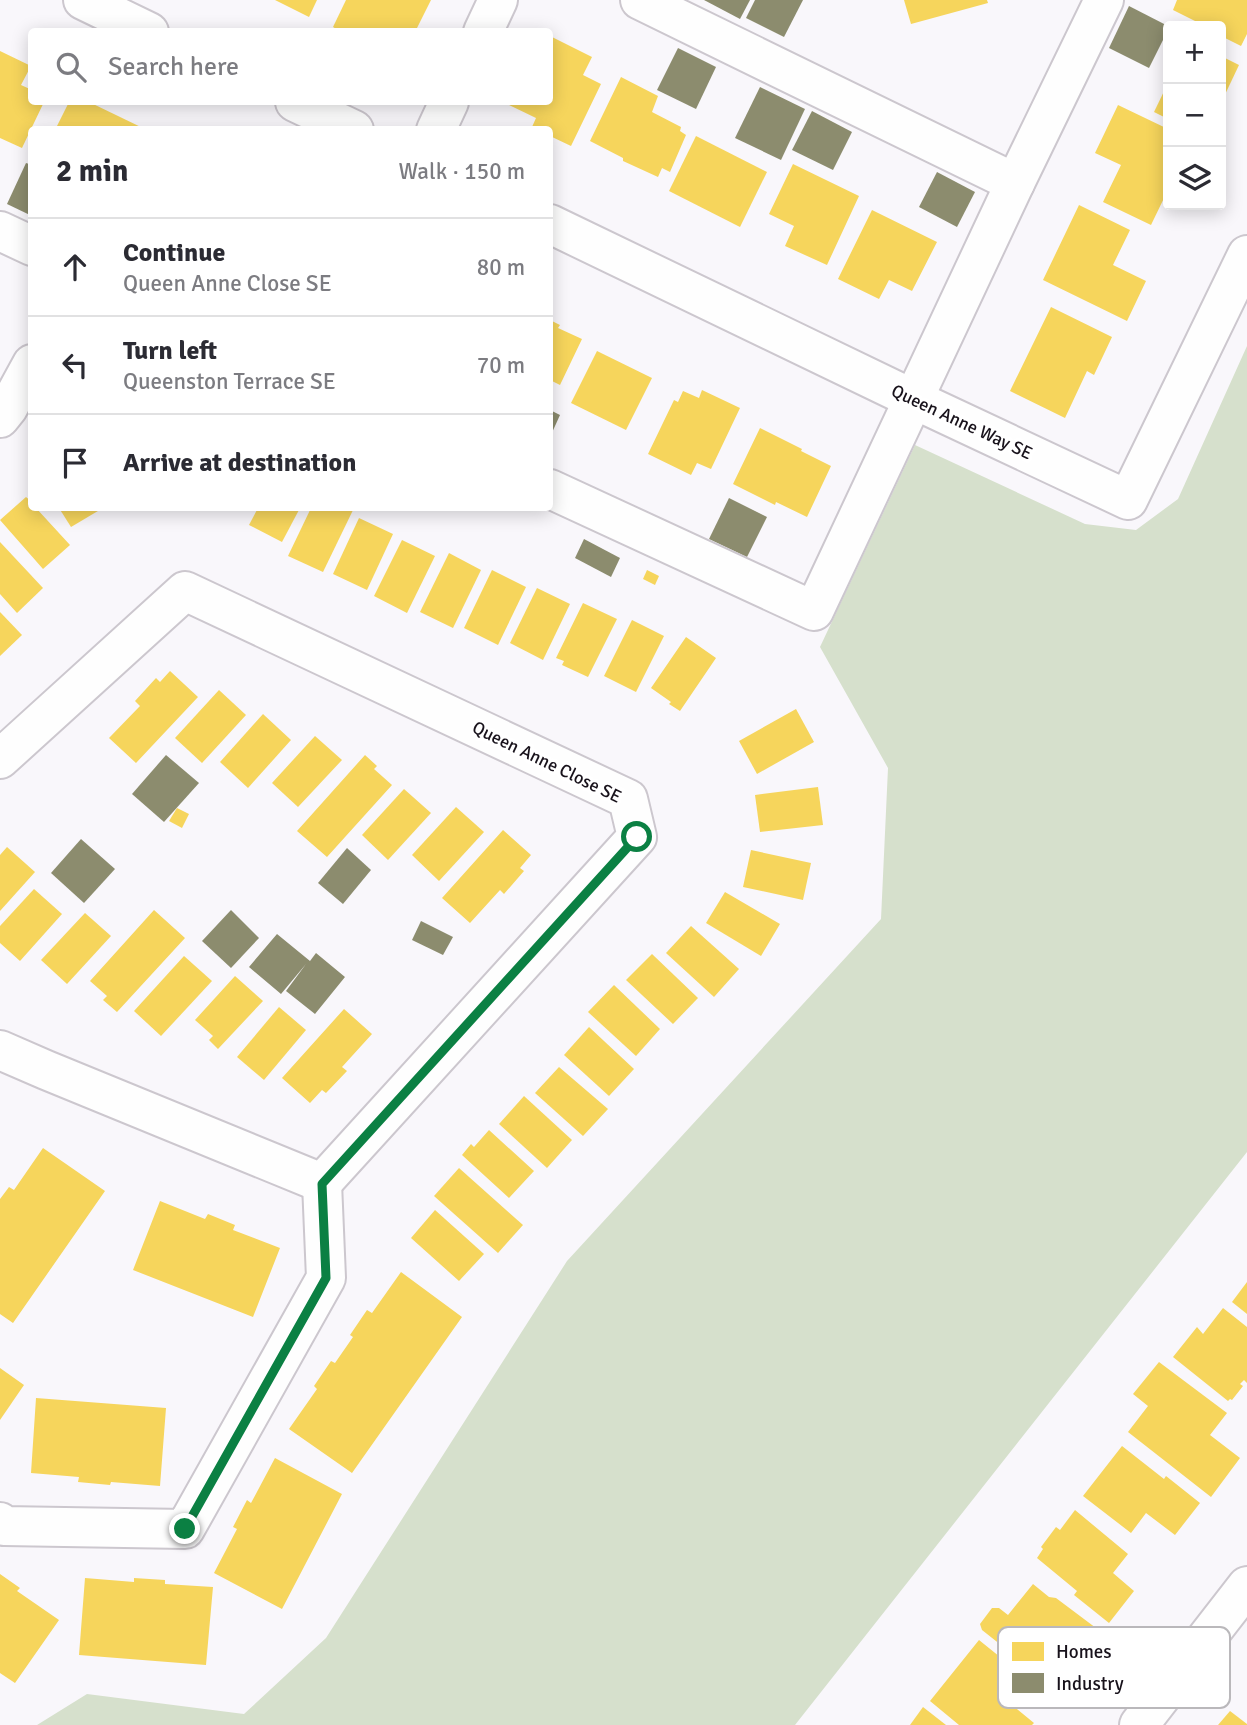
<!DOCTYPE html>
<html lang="en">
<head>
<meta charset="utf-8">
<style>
	body { margin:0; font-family:Signika,sans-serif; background:#f7f7f7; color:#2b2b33 }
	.controls { position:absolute; right:21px; top:21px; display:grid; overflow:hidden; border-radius:7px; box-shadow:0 4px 18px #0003 }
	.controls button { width:63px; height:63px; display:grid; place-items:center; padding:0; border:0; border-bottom:2px solid #e1e1e2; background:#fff; color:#2b2b33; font:35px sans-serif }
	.stop { position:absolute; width:21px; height:21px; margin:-16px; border:5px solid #0b8043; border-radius:50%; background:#fff }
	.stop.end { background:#0b8043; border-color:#fff; box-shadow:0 2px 7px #0008 }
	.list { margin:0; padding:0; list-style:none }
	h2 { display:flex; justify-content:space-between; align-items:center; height:91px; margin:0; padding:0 28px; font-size:30px }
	h2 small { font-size:23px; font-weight:400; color:#7c7c81 }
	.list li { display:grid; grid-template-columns:46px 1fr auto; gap:21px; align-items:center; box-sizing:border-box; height:98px; padding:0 28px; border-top:2px solid #e1e1e2 }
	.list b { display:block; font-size:26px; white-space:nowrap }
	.list p { margin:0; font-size:23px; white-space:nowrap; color:#7c7c81 }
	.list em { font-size:23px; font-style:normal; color:#7c7c81 }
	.icon { flex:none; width:38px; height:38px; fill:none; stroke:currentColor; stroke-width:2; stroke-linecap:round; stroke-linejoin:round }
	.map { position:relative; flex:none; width:1247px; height:1725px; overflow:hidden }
	.search { position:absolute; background:#fff; box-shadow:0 4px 18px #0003; left:28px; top:28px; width:525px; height:77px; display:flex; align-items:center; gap:18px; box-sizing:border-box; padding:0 24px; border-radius:7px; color:#7c7c81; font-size:26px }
	.panel { position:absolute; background:#fff; box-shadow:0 4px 18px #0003; left:28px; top:126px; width:525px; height:385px; border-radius:7px }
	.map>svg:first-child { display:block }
</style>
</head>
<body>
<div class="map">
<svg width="1247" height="1725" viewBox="0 0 1247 1725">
	<rect width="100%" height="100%" fill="#f9f7fb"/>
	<path fill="#d6e0cc" d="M 1247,346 L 1247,1152 L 795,1725 L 37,1725 L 87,1694 L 244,1714 L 326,1638 L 567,1261 L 881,919 L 888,768 L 820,647 L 915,445 L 1085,524 L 1136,530 L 1178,499 Z"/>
	<g fill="#f6d55c">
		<path d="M 275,0 L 317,0 L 309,17 Z"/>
		<path d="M 346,0 L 431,0 L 415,32 L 341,32 L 333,27 Z"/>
		<path d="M 904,0 L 987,0 L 988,3 L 911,24 Z"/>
		<path d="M 1177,0 L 1247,0 L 1247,34 L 1241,46 L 1221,36 L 1221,26 L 1202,26 L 1194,22 L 1195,21 L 1173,10 Z"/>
		<path d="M 550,36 L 592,57 L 583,75 L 601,84 L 571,146 L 550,136 L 550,130 L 536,130 L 532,127 L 536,118 L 507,104 L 508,102 L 550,102 Z"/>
		<path d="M 0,51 L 31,66 L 21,85 L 32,90 L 32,102 L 44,102 L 22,148 L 0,138 Z"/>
		<path d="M 1221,56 L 1239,65 L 1221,103 Z"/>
		<path d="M 621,77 L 658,96 L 652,112 L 681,127 L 680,131 L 686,135 L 670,172 L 662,168 L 658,177 L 623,161 L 623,158 L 590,141 Z"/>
		<path d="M 1168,83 L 1168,119 L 1154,112 Z"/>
		<path d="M 69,102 L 89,102 L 147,130 L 55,130 Z"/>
		<path d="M 1118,105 L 1168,129 L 1168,195 L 1166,194 L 1151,225 L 1103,202 L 1121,165 L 1095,153 Z"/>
		<path d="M 696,136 L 767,172 L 740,227 L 669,191 Z"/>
		<path d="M 793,164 L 859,196 L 827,265 L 785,246 L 794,226 L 769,214 Z"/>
		<path d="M 1079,205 L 1130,230 L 1113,265 L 1146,281 L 1127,321 L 1043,280 Z"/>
		<path d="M 872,210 L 937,242 L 912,291 L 889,280 L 879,299 L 838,279 Z"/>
		<path d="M 1051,307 L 1112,337 L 1094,375 L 1087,371 L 1065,418 L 1010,391 Z"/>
		<path d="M 550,320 L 560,325 L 558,328 L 582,339 L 560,385 L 550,380 Z"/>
		<path d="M 597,351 L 652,378 L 626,430 L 571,403 Z"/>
		<path d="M 702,390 L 740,408 L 711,469 L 697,463 L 691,475 L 648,454 L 674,400 L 678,402 L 683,391 L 699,398 Z"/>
		<path d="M 760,428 L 802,449 L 801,451 L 831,466 L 807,517 L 776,502 L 775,505 L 733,484 Z"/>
		<path d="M 26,497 L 32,502 L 32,508 L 36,508 L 70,545 L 43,569 L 0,520 Z"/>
		<path d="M 59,508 L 103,508 L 71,527 Z"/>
		<path d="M 258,508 L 300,508 L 282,542 L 249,525 Z"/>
		<path d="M 311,508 L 354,508 L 323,572 L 288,556 Z"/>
		<path d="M 359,518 L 393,534 L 367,590 L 333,574 Z"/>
		<path d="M 402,540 L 435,556 L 407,613 L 374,596 Z"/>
		<path d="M 0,542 L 43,588 L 17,613 L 0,594 Z"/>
		<path d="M 449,553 L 481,570 L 453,628 L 420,612 Z"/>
		<path d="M 492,570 L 526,587 L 498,645 L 464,628 Z"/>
		<path d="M 647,570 L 659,576 L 655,585 L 643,579 Z"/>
		<path d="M 537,588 L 570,604 L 543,660 L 510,643 Z"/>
		<path d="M 583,603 L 617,619 L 588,677 L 562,665 L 564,661 L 556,658 Z"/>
		<path d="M 0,612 L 22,635 L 0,656 Z"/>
		<path d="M 632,620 L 664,636 L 636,692 L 604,676 Z"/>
		<path d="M 686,637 L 716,658 L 680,711 L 669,704 L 671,702 L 651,688 Z"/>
		<path d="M 170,671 L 198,697 L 136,763 L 109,738 L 140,706 L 135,701 L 156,678 L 160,682 Z"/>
		<path d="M 219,690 L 246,715 L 202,763 L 175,738 Z"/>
		<path d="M 796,709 L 814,742 L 757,774 L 739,741 Z"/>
		<path d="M 263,714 L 291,740 L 248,788 L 220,762 Z"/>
		<path d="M 315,736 L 342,760 L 298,807 L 272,783 Z"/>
		<path d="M 365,755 L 377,766 L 374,769 L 392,785 L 327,857 L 297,831 Z"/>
		<path d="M 818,787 L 823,825 L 760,832 L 755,795 Z"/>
		<path d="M 404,789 L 431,813 L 388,860 L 362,835 Z"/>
		<path d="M 456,807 L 484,832 L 439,881 L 412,855 Z"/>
		<path d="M 177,808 L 189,814 L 182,828 L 169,821 Z"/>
		<path d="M 503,830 L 531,855 L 520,868 L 524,871 L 504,894 L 500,890 L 470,923 L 442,898 Z"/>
		<path d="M 7,847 L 35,872 L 0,911 L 0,855 Z"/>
		<path d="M 751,850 L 811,863 L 803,900 L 743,887 Z"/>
		<path d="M 34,889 L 62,914 L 20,961 L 0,943 L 0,926 Z"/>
		<path d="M 725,892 L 780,924 L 761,956 L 706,923 Z"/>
		<path d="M 154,910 L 185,938 L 117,1012 L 103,1000 L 107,996 L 90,981 Z"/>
		<path d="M 85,913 L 111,936 L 67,984 L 41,960 Z"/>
		<path d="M 691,926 L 739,969 L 714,997 L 666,953 Z"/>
		<path d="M 652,954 L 698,998 L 673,1024 L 626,980 Z"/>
		<path d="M 184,956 L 212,981 L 161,1036 L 134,1011 Z"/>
		<path d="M 235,976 L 263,1001 L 218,1049 L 209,1040 L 213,1036 L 195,1020 Z"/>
		<path d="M 614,985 L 660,1029 L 636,1056 L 588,1012 Z"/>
		<path d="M 279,1007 L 306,1030 L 264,1080 L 237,1057 Z"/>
		<path d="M 344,1009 L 372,1034 L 342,1067 L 347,1071 L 326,1093 L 322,1090 L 310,1103 L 282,1078 Z"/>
		<path d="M 589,1027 L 634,1069 L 609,1096 L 564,1055 Z"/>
		<path d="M 559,1067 L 608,1109 L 583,1136 L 535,1093 Z"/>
		<path d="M 524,1096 L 572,1140 L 547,1168 L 499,1124 Z"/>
		<path d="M 489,1130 L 534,1171 L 509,1198 L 462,1155 L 471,1144 L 474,1147 Z"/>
		<path d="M 43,1148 L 105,1191 L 13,1323 L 0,1314 L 0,1199 L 9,1187 L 14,1190 Z"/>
		<path d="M 459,1168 L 523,1225 L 498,1253 L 434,1196 Z"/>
		<path d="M 160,1201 L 205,1219 L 208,1214 L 235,1225 L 233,1230 L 280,1248 L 253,1317 L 133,1270 Z"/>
		<path d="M 435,1210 L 484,1254 L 459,1281 L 411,1238 Z"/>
		<path d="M 401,1272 L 462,1317 L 352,1473 L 289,1429 L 317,1389 L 314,1386 L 331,1361 L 335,1363 L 353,1337 L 350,1335 L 367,1310 L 372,1313 Z"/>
		<path d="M 1247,1282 L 1247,1314 L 1232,1302 Z"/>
		<path d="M 1223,1308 L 1247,1327 L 1247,1383 L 1244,1380 L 1240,1384 L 1243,1386 L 1232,1400 L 1230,1399 L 1228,1401 L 1173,1357 L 1197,1327 L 1203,1334 Z"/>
		<path d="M 1159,1362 L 1227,1413 L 1210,1435 L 1240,1458 L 1211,1497 L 1128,1432 L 1148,1406 L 1133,1394 Z"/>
		<path d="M 0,1368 L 24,1385 L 0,1420 Z"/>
		<path d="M 36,1398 L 166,1408 L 160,1486 L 111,1482 L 110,1485 L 78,1482 L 79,1477 L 31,1473 Z"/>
		<path d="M 1122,1446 L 1164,1479 L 1166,1476 L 1200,1503 L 1175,1535 L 1146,1513 L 1131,1533 L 1083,1496 Z"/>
		<path d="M 275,1458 L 342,1494 L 282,1609 L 214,1573 L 237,1529 L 233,1527 L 247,1500 L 251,1503 Z"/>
		<path d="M 1075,1510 L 1128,1554 L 1113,1573 L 1134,1591 L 1109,1623 L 1074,1595 L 1077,1591 L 1037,1558 L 1043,1549 L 1041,1547 L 1056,1527 L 1060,1530 Z"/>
		<path d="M 0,1574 L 20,1588 L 17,1591 L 59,1620 L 15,1683 L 0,1673 Z"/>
		<path d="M 85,1578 L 134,1582 L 134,1578 L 165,1580 L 165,1584 L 213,1587 L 206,1665 L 79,1655 Z"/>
		<path d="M 1033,1584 L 1049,1597 L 1056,1598 L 1100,1631 L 1073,1662 L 1058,1650 L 1039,1675 L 982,1630 L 980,1624 L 992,1608 L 999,1608 L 1008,1615 Z"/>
		<path d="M 979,1640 L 1026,1678 L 1007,1701 L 1034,1723 L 1032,1725 L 959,1725 L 930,1701 Z"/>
		<path d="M 923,1707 L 946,1725 L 910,1725 Z"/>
		<path d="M 1230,1711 L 1247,1724 L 1247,1725 L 1218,1725 Z"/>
	</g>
	<g fill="#8c8c6e">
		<path d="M 704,0 L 750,0 L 740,19 Z"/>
		<path d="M 755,0 L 803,0 L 784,37 L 746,18 Z"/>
		<path d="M 1129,6 L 1168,26 L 1168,30 L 1149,68 L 1109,48 Z"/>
		<path d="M 678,48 L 716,67 L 696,109 L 657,90 Z"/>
		<path d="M 760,87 L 805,109 L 781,160 L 735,138 Z"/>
		<path d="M 812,111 L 852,132 L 833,170 L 792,150 Z"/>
		<path d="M 26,163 L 32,165 L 32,216 L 7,204 Z"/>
		<path d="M 937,172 L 975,192 L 957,227 L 919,207 Z"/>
		<path d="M 550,410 L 560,415 L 550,437 Z"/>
		<path d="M 729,498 L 767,517 L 747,557 L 709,539 Z"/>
		<path d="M 584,539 L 620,558 L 611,577 L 575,558 Z"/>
		<path d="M 166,755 L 199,783 L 164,822 L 132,794 Z"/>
		<path d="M 81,839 L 115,869 L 84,903 L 51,873 Z"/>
		<path d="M 347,848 L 371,870 L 343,904 L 318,883 Z"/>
		<path d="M 231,910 L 259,938 L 231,968 L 202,941 Z"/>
		<path d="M 421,921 L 453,937 L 443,955 L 412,940 Z"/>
		<path d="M 277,934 L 310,961 L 316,953 L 345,977 L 315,1014 L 286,991 L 306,964 L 281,994 L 249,967 Z"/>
	</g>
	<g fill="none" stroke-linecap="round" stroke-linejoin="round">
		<defs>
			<g id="minor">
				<path d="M 83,0 L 149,32"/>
				<path d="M 640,0 L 1015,183"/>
				<path d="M 483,32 L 498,0"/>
				<path d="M 295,102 L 354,130"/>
				<path d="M 436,130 L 449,102"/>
				<path d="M 550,224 L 913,399 L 1128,500 L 1247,255"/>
				<path d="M 0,231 L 32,246"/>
				<path d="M 0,418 L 8,408 L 32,364"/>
				<path d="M 550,489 L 814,611 L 1015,183 L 1104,0"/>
				<path d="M 0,759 L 185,591 L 628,799 L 637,837 L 322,1183 L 46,1070 L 0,1050"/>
				<path d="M 0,1522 L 4,1526 L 185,1529 L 326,1278 L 322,1183"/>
				<path d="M 1139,1725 L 1247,1586"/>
			</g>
		</defs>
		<use href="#minor" stroke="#ccc7ce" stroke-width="42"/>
		<use href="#minor" stroke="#fefefe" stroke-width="38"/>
	</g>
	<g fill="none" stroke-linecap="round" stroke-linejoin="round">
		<path stroke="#0b8043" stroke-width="9" d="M 185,1529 L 326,1278 L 322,1184 L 637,837"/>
	</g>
	<g text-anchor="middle" stroke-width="7" stroke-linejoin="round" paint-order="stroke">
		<g font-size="18" fill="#18121b" stroke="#fff">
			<text transform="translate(962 422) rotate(25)" y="6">Queen Anne Way SE</text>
			<text transform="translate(547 762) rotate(26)" y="6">Queen Anne Close SE</text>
		</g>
	</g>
	<rect x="998" y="1627" width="232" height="81" rx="10" fill="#fff" stroke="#bab8bb" stroke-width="2"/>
	<rect x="1012" y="1642" width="32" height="19" fill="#f6d55c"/>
	<rect x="1012" y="1673" width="32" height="20" fill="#8c8c6e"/>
	<g font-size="19" fill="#18121b">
		<text x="1056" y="1658">Homes</text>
		<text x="1056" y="1690">Industry</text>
	</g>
</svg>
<div class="controls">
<button>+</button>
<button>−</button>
<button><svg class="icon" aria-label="layers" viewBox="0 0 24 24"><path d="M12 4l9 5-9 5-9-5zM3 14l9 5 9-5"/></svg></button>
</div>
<div class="stop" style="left:637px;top:837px"></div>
<div class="stop end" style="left:185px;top:1529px"></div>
<div class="search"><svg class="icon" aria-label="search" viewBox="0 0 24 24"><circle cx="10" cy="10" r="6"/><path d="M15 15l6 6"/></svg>Search here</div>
<section class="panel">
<h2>2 min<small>Walk · 150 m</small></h2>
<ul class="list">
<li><svg class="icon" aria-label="ahead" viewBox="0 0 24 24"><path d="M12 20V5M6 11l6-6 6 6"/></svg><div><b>Continue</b><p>Queen Anne Close SE</p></div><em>80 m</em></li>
<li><svg class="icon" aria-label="left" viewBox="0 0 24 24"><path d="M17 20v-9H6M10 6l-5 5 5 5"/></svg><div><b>Turn left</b><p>Queenston Terrace SE</p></div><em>70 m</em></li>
<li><svg class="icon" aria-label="arrive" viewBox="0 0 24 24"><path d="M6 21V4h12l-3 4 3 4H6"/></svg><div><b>Arrive at destination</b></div></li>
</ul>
</section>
</div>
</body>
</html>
